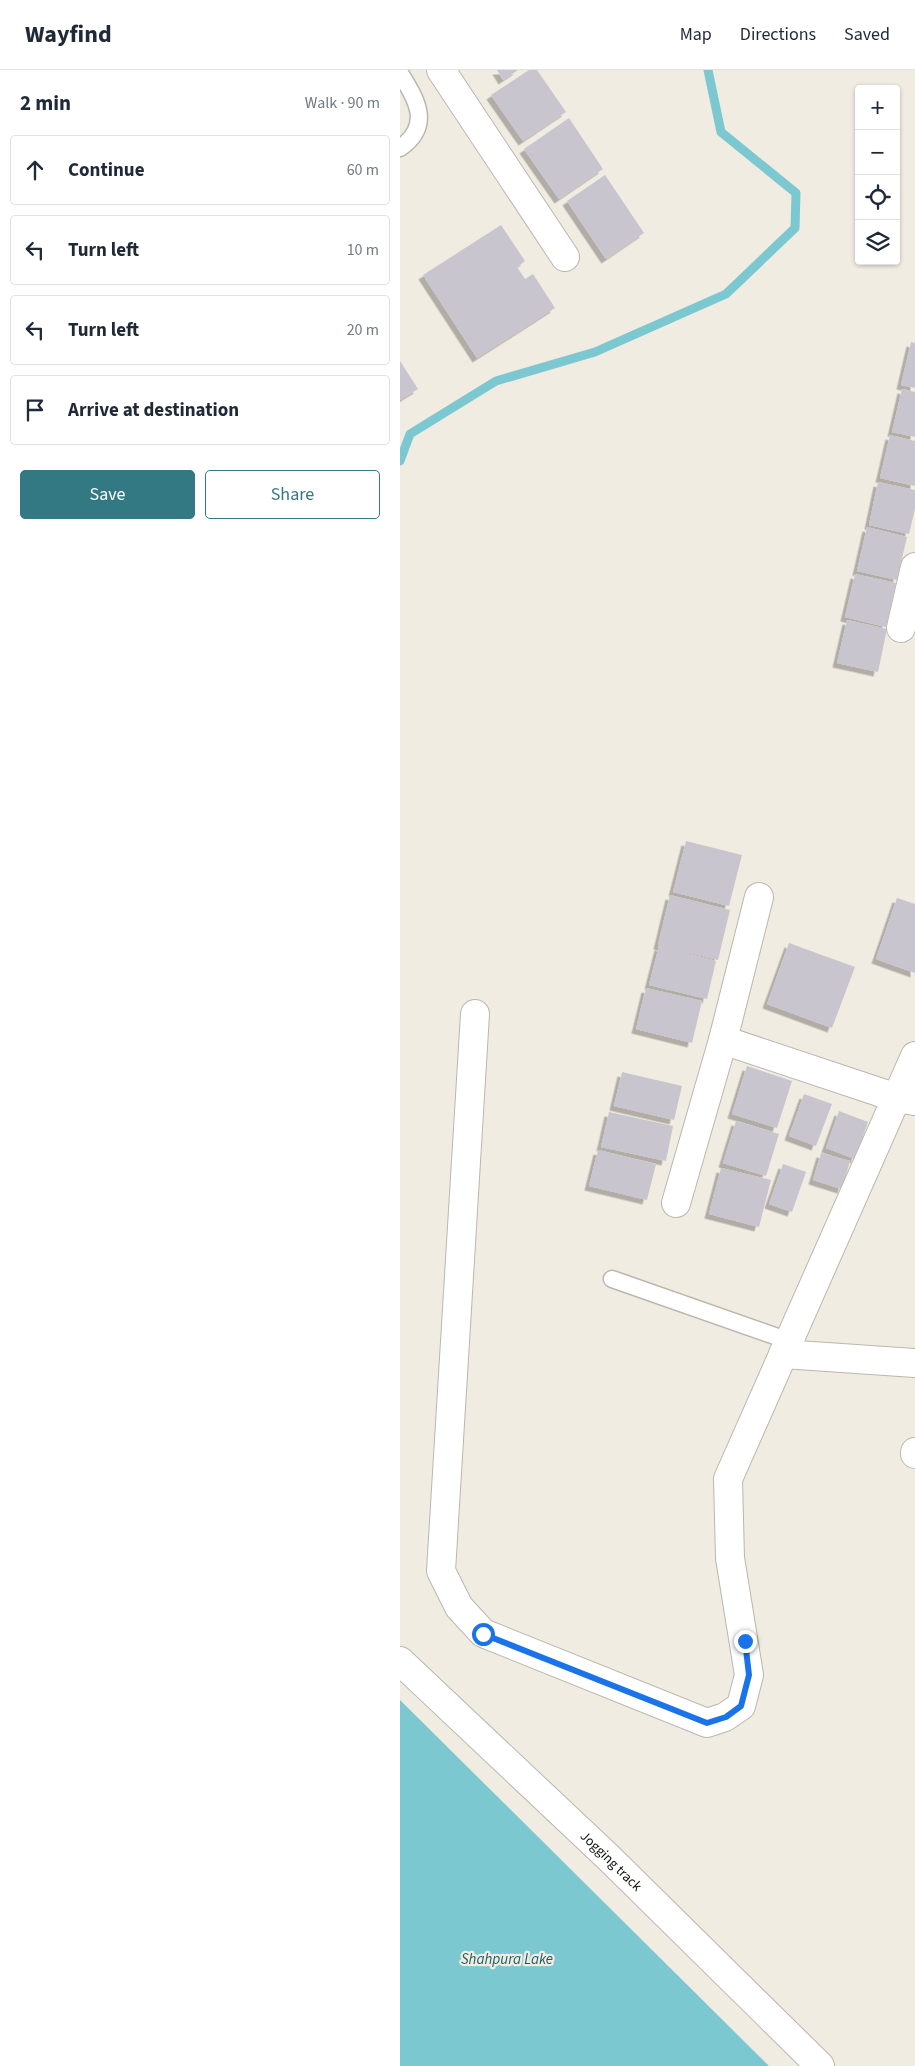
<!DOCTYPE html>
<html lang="en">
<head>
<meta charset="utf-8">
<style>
	body { margin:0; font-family:"Source Sans 3",sans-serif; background:#f6f6f7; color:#1f2937 }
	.controls { position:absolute; right:15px; top:15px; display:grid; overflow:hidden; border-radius:5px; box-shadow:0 1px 4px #0004 }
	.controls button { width:45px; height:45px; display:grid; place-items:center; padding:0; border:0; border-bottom:1px solid #e0e1e3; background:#fff; color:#1f2937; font:25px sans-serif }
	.stop { position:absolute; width:15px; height:15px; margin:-11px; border:4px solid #1a73e8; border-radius:50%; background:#fff }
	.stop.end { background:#1a73e8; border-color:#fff; box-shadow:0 1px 5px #0008 }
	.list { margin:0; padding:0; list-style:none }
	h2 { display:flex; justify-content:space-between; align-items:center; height:65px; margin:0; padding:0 20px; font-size:21px }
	h2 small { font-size:16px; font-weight:400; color:#747a83 }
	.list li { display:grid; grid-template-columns:32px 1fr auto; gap:15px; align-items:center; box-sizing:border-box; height:70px; margin:0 10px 10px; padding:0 10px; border:1px solid #e0e1e3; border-radius:5px }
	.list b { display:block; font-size:19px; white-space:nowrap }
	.list em { font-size:16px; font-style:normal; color:#747a83 }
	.actions { display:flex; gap:10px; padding:15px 20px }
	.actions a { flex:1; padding:11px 0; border:1px solid #327983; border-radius:5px; text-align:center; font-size:18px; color:#327983 }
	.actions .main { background:#327983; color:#fff }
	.icon { flex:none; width:28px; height:28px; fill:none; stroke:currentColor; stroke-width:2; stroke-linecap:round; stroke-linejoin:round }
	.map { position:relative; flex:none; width:515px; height:1996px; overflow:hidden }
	header { display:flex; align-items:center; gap:30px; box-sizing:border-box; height:70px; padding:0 25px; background:#fff; border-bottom:1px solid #e0e1e3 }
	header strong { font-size:24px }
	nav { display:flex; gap:28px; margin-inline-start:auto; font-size:18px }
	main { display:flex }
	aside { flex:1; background:#fff }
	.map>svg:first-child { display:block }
</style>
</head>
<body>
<header>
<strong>Wayfind</strong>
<nav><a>Map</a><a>Directions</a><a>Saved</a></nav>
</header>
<main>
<aside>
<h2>2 min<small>Walk · 90 m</small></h2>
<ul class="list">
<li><svg class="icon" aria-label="ahead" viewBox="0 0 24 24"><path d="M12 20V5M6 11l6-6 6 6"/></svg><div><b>Continue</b></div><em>60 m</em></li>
<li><svg class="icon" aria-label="left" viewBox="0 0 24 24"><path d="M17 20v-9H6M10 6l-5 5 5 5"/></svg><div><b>Turn left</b></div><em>10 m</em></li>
<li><svg class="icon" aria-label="left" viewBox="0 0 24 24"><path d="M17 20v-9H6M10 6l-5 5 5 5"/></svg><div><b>Turn left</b></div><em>20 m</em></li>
<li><svg class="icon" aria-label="arrive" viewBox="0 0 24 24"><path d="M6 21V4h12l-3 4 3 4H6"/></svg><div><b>Arrive at destination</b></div></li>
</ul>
<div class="actions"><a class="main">Save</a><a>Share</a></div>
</aside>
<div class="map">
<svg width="515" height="1996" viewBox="0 0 515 1996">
	<defs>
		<filter id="shadow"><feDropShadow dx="-4.5" dy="4.5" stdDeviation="0" flood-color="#0004"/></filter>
	</defs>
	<rect width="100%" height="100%" fill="#f1ece2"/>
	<path fill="#7cc8d1" d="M 0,1630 L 369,1996 L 0,1996 Z"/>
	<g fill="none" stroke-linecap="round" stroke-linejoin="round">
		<path stroke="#7cc8d1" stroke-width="9" d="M 0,391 L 10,364 L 96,311 L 195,282 L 326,224 L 395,158 L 396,123 L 321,62 L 308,0"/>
	</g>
	<g fill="#c9c5cf" filter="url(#shadow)">
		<path d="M 97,0 L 118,0 L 103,10 Z"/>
		<path d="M 129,0 L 137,0 L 166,42 L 123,71 L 91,25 Z"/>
		<path d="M 169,48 L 203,99 L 159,129 L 124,79 Z"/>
		<path d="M 205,105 L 244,163 L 206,189 L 167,131 Z"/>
		<path d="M 101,155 L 125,191 L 117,197 L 125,209 L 133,204 L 155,238 L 77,288 L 23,205 Z"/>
		<path d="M 511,272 L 515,273 L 515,318 L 501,315 Z"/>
		<path d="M 0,291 L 18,319 L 0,330 Z"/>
		<path d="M 502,319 L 515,322 L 515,367 L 492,362 Z"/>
		<path d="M 490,365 L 515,371 L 515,416 L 480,408 Z"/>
		<path d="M 478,412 L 515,420 L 515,439 L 509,464 L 469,455 Z"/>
		<path d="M 467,457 L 507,467 L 497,510 L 457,501 Z"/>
		<path d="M 455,504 L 496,513 L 486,557 L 445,547 Z"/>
		<path d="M 447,550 L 487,559 L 478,602 L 437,593 Z"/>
		<path d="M 286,771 L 342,785 L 329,836 L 273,822 Z"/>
		<path d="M 270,825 L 330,840 L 318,890 L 258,875 Z"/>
		<path d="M 497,828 L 515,834 L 515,903 L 476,889 Z"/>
		<path d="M 389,873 L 455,897 L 432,958 L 367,934 Z"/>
		<path d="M 259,876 L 316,891 L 307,929 L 249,915 Z"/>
		<path d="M 246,918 L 302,931 L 292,973 L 236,959 Z"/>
		<path d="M 347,996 L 392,1011 L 377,1058 L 332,1044 Z"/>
		<path d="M 222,1002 L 282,1016 L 274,1050 L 214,1036 Z"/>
		<path d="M 404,1024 L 432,1034 L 416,1076 L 389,1066 Z"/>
		<path d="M 439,1041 L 468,1052 L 455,1089 L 426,1078 Z"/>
		<path d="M 209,1042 L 273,1056 L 266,1091 L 201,1077 Z"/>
		<path d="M 336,1051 L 379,1064 L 366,1106 L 323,1093 Z"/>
		<path d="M 198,1080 L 256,1094 L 247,1130 L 189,1116 Z"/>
		<path d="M 421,1083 L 450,1091 L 442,1119 L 413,1110 Z"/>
		<path d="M 383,1094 L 406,1102 L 392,1142 L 369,1134 Z"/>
		<path d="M 321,1098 L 371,1110 L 359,1157 L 309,1144 Z"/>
	</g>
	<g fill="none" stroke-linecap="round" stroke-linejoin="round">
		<defs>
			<g id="service">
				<path d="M 0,3 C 16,29 33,55 0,78"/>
				<path d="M 212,1209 L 389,1271"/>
			</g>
			<g id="minor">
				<path d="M 41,0 L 165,187"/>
				<path d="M 501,558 L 515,497"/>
				<path d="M 75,944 L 41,1501 L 59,1537 L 83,1563 L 307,1653 L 325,1647 L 341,1636 L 349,1605 L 330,1488 L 328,1409 L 515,986"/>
				<path d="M 323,970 L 497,1028 L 514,1031"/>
				<path d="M 276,1133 L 323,970 L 359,827"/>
				<path d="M 383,1284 L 515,1293"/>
				<path d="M 515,1382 L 515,1384"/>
				<path id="s1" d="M 0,1591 L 208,1787 L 420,1996"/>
			</g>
		</defs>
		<use href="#service" stroke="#bbb7ad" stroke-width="19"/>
		<use href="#minor" stroke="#bbb7ad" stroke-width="30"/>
		<use href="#service" stroke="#fff" stroke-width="16"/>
		<use href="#minor" stroke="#fff" stroke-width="28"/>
	</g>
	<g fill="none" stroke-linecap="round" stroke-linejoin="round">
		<path stroke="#1a73e8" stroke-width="6" d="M 83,1564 L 307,1653 L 326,1647 L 341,1636 L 349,1605 L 345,1571"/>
	</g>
	<g text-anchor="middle" stroke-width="4.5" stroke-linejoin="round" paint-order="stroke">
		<g font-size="14" fill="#12100d" stroke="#f1ece2">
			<text dy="5" stroke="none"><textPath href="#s1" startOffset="291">Jogging track</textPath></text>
		</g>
		<g font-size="15" font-style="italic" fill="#1d5d64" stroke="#f1ece2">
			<text x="107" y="1894">Shahpura Lake</text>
		</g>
	</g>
</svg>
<div class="controls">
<button>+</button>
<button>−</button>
<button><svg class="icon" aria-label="locate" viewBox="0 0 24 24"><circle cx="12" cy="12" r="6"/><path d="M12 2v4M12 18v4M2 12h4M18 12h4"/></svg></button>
<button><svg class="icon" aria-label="layers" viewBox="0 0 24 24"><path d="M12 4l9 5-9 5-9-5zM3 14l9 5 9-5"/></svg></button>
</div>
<div class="stop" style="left:83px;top:1564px"></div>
<div class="stop end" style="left:345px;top:1571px"></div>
</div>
</main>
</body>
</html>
